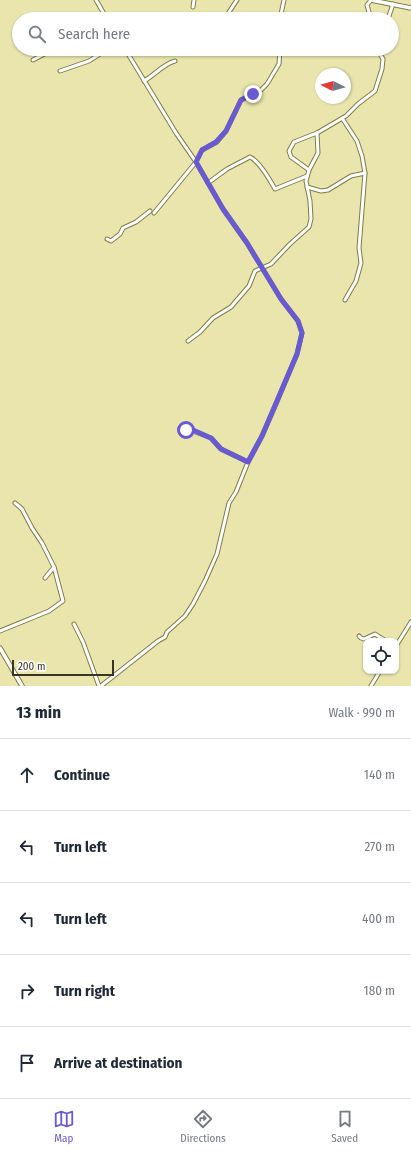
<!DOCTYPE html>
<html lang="en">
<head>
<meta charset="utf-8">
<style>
	body { margin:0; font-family:"Fira Sans Condensed",sans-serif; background:#f6f6f7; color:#1f2937 }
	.controls { position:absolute; right:12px; bottom:12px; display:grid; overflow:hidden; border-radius:8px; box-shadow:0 1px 3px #0004 }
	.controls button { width:36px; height:36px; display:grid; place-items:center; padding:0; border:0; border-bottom:1px solid #e0e1e3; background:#fff; color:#1f2937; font:20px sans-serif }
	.compass { position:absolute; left:315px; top:68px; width:36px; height:36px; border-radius:50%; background:#fff; box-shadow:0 1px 3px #0004; rotate:276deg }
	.scale { position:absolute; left:12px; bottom:10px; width:102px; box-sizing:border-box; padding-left:4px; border:2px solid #383620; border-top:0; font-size:11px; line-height:14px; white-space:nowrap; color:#383620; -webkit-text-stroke:3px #fff; paint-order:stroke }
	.stop { position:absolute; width:12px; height:12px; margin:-9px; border:3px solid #685ad3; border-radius:50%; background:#fff }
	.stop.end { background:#685ad3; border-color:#fff; box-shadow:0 1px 4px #0008 }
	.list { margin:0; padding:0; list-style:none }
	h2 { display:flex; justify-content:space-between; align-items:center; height:52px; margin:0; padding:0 16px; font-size:17px }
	h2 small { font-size:13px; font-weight:400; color:#747a83 }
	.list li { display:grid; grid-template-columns:26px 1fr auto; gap:12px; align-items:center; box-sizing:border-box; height:72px; padding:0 16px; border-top:1px solid #e0e1e3 }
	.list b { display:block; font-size:15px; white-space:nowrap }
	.list em { font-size:13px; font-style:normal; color:#747a83 }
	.icon { flex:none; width:22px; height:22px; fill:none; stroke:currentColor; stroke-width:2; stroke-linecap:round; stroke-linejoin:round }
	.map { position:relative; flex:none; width:411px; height:686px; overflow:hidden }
	.search { position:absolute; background:#fff; box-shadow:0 1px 3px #0004; left:12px; right:12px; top:12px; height:44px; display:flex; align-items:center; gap:10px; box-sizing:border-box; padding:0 14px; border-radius:22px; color:#747a83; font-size:15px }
	.sheet { height:412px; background:#fff }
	nav { display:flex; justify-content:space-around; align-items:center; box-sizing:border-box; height:56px; border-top:1px solid #e0e1e3; background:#fff; font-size:11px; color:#747a83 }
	nav a { display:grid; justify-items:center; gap:2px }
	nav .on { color:#685ad3 }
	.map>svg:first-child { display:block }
</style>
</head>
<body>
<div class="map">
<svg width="411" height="686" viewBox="0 0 411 686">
	<rect width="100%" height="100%" fill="#e9e5ad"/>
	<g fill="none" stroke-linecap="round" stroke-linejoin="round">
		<defs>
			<g id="minor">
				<path d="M 96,0 L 107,19"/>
				<path d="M 371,0 L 367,5 L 371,19"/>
				<path d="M 193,7 L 194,0"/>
				<path d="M 229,12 L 237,0"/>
				<path d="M 280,19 L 284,0"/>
				<path d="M 388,19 L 393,4"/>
				<path d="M 33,60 L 54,49"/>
				<path d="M 60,71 L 89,61 L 108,49"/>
				<path d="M 144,81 C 155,75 163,64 175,61"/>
				<path d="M 342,118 L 357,141 L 362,156 L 365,173"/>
				<path d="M 309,170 L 291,157 L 289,151 L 294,142 L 317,133"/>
				<path d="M 208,183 L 227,169 L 250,157 C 259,161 270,180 275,189 L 307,176"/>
				<path d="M 307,187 L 321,191 L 328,190 L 351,176 L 365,173 L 359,248 L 361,263 L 356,281 L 345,300"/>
				<path d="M 154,213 L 196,162 L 202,150 L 217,142 L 226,131 L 241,100 L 261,90 L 267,84 L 279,64 L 280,49"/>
				<path d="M 107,239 L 111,241 L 120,234 L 123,228 L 136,222 L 150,211"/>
				<path d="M 188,341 L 200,332 L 213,318 L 231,307 L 249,286 L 255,271 L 271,264 L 290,244 L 309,227 L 311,219 L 310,201 L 306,181 L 309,170 L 318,153 L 317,133 L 346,116 L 358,104 L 375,91 L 382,69 L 383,59 L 377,49"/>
				<path d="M 186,430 L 193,431 L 211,438 L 221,449 L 248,462"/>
				<path d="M 45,578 L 54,567"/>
				<path d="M 74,624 L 83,642 L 99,686"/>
				<path d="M 0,631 L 49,611 L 63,601 L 54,567 L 42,543 L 32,528 L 22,509 L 15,503"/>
				<path d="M 359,636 L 361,638 L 364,639 L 375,634 L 386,641"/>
				<path d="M 396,646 L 411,622"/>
				<path d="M 101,686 L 158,641 L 165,637 L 167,632 L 185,616 L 193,604 L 205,581 L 217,554 L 229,503 L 236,492 L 248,462 L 262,436 L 276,404 L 297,354 L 302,333 L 298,321 L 281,299 L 247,243 L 223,209 L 196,162 L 176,133 L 125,49"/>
				<path d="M 371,686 L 380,671"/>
			</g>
			<g id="tertiary">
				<path d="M 371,0 L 411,8"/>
				<path d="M 0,648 L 22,686"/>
			</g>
		</defs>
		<use href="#minor" stroke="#817c48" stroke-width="5"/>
		<use href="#tertiary" stroke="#817c48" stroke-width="5.5"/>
		<use href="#minor" stroke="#fff" stroke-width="3"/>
		<use href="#tertiary" stroke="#fff" stroke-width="3.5"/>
	</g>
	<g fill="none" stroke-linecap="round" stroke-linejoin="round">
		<path stroke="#685ad3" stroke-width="5" d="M 186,430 L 193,430 L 211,438 L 221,449 L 248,462 L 262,436 L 297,354 L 302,333 L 298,321 L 281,299 L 247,243 L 223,209 L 196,162 L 202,150 L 216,142 L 226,131 L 241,100 L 253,94"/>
	</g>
</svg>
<div class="controls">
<button><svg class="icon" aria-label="locate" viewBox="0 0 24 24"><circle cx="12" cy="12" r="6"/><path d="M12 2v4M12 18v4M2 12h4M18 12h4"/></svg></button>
</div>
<svg class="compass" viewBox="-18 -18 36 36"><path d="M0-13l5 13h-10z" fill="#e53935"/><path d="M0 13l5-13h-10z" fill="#747a83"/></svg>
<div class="scale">200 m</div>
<div class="stop" style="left:186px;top:430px"></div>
<div class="stop end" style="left:253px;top:94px"></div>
<div class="search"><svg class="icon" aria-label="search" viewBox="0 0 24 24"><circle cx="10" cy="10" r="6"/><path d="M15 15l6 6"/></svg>Search here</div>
</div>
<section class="sheet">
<h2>13 min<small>Walk · 990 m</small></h2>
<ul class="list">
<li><svg class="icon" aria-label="ahead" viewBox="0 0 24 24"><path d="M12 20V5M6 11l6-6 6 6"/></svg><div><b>Continue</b></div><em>140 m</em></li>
<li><svg class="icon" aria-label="left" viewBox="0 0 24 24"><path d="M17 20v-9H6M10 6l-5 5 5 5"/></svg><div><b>Turn left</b></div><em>270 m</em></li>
<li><svg class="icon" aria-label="left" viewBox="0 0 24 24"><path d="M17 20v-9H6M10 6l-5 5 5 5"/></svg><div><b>Turn left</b></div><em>400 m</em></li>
<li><svg class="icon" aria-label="right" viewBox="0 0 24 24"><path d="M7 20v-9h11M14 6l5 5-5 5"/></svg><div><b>Turn right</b></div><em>180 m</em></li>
<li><svg class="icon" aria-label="arrive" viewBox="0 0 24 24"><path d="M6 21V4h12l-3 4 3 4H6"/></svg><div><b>Arrive at destination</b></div></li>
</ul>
</section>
<nav>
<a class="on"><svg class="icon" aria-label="map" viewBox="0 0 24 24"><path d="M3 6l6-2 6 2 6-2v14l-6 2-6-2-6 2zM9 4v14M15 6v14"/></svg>Map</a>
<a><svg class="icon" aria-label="directions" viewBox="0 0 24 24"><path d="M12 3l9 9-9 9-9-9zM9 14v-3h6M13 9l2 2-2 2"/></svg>Directions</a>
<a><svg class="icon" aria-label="saved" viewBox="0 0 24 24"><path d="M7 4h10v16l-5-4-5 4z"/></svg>Saved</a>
</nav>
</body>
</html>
